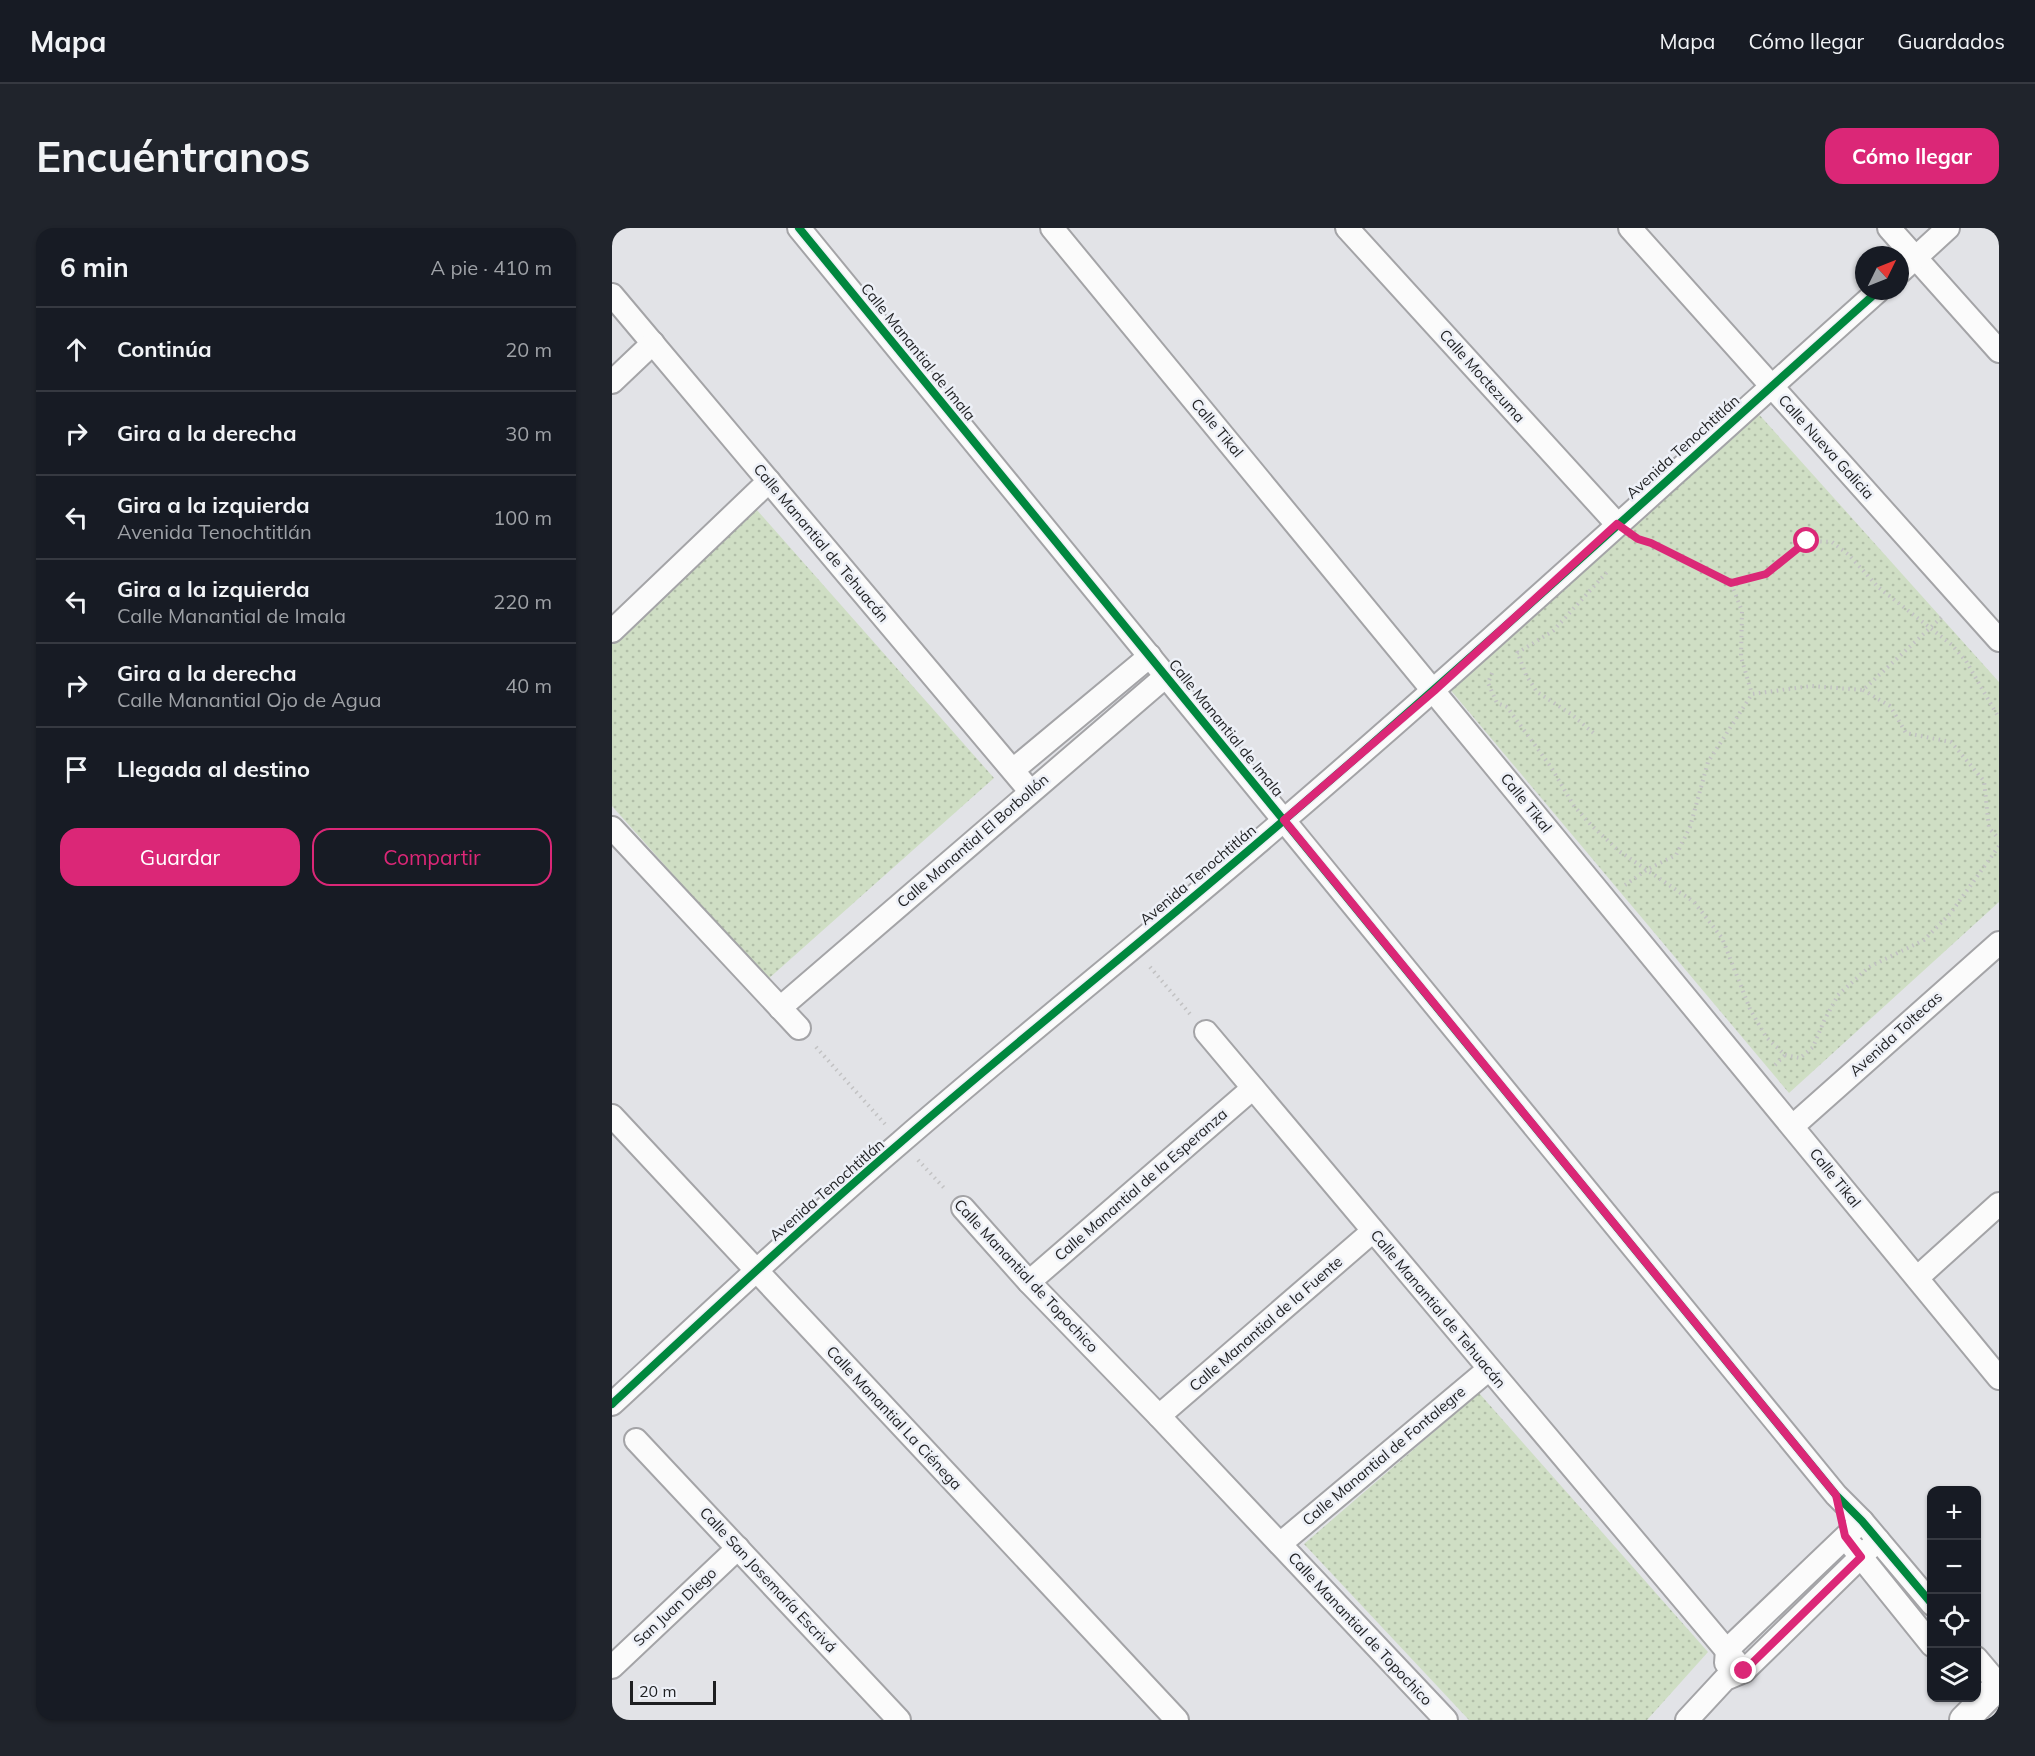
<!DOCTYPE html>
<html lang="es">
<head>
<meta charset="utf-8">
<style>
	body { margin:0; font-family:Mulish,sans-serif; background:#20242c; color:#f1f3f6 }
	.controls { position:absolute; right:18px; bottom:18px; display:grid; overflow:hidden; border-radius:12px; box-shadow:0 2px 4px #0004 }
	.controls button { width:54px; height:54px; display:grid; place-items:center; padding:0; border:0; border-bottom:2px solid #363941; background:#171b24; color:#f1f3f6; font:30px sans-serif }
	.compass { position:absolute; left:1243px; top:18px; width:54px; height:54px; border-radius:50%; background:#171b24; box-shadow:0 2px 4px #0004; rotate:47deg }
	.scale { position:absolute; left:18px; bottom:15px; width:86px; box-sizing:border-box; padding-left:6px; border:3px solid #1e1f21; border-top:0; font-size:16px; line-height:21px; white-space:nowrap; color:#1e1f21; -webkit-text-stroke:4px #edf0f7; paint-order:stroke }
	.stop { position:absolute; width:18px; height:18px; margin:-14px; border:4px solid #db2777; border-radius:50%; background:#fff }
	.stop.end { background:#db2777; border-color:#fff; box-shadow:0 2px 6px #0008 }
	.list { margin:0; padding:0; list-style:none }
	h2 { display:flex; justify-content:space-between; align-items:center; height:78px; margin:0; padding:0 24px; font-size:26px }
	h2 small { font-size:20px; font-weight:400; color:#9ea1a6 }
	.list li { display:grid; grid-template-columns:39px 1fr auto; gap:18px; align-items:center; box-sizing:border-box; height:84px; padding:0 24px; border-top:2px solid #363941 }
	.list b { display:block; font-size:22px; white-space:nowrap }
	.list p { margin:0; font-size:20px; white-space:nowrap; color:#9ea1a6 }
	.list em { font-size:20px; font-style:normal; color:#9ea1a6 }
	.actions { display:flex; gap:12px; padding:18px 24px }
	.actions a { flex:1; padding:14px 0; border:2px solid #db2777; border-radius:18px; text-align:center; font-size:21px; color:#db2777 }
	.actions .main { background:#db2777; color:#fff }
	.icon { flex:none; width:33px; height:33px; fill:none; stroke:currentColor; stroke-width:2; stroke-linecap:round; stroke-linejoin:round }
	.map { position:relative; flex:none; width:1387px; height:1492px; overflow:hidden; border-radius:18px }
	header { display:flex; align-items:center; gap:36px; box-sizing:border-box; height:84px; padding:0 30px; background:#171b24; border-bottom:2px solid #363941 }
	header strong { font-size:28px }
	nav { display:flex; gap:33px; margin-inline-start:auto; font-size:21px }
	.intro { display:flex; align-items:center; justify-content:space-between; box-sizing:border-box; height:144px; padding:0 36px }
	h1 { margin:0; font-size:42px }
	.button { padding:15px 27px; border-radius:18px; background:#db2777; color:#fff; font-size:21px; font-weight:700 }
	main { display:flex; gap:36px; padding:0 36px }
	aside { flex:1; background:#171b24; border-radius:18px; box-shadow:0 2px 4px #0004 }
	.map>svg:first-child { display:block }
</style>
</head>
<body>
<header>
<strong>Mapa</strong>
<nav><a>Mapa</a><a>Cómo llegar</a><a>Guardados</a></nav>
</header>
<div class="intro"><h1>Encuéntranos</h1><a class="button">Cómo llegar</a></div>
<main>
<aside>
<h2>6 min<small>A pie · 410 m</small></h2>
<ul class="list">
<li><svg class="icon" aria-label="ahead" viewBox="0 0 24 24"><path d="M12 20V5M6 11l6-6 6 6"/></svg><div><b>Continúa</b></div><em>20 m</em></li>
<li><svg class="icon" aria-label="right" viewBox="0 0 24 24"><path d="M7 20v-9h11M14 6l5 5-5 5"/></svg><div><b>Gira a la derecha</b></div><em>30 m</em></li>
<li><svg class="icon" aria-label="left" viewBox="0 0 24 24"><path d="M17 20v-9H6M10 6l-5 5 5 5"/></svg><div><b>Gira a la izquierda</b><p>Avenida Tenochtitlán</p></div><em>100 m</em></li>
<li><svg class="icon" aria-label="left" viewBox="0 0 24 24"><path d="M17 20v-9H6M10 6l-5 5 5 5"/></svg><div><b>Gira a la izquierda</b><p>Calle Manantial de Imala</p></div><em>220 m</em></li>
<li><svg class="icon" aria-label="right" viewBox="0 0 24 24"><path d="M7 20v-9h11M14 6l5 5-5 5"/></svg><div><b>Gira a la derecha</b><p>Calle Manantial Ojo de Agua</p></div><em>40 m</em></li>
<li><svg class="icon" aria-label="arrive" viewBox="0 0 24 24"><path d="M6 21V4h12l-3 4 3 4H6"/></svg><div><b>Llegada al destino</b></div></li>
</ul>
<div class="actions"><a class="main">Guardar</a><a>Compartir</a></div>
</aside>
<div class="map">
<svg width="1387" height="1492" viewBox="0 0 1387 1492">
	<defs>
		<pattern id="park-dots" width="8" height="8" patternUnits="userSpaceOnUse" patternTransform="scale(1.5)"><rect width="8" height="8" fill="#cfdec4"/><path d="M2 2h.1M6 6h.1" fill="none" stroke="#b1bea8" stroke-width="1.8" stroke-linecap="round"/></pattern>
	</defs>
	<rect width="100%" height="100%" fill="#e2e3e7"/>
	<g fill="url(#park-dots)">
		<path d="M 1143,182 L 1387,454 L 1387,674 L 1177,865 L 836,459 Z"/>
		<path d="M 144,281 L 382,550 L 155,752 L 0,578 L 0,409 Z"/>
		<path d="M 867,1165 L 1096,1424 L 1035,1492 L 857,1492 L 692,1316 Z"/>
	</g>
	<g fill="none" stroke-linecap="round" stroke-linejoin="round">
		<defs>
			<g id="minor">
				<path d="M 187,0 L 1224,1267 L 1250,1293 L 1320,1376"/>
				<path d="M 440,0 L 1387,1150"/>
				<path d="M 735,0 L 1005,296"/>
				<path d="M 1018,0 L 1387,412"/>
				<path d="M 1277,0 L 1387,123"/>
				<path d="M 1288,44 L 1336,0"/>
				<path d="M 0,67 L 418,563"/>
				<path d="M 0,154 L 41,115"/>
				<path d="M 0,403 L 157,253"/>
				<path d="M 401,542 L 538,428"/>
				<path d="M 0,600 L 187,800"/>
				<path d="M 168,780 L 554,448"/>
				<path d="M 594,804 L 1132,1443"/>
				<path d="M 0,888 L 565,1492"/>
				<path d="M 1181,898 L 1387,715"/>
				<path d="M 351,980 L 417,1054 L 547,1188 L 834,1492"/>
				<path d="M 1305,1050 L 1387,976"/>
				<path d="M 417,1054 L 641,860"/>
				<path d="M 0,1176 C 95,1088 190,999 289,914 C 417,803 550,698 678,587 C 877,416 1070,238 1266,63"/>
				<path d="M 547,1188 L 761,1003"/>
				<path d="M 24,1212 L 287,1492"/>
				<path d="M 668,1316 L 877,1141"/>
				<path d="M 1241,1319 L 1320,1417"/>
				<path d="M 1364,1430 L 1387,1457"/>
				<path d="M 1114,1435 L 1115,1422 L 1250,1293"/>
				<path d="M 0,1439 L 126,1320"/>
				<path d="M 1075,1492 L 1113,1451 L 1132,1443 L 1266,1312"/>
			</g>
			<path id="tertiary" d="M 1352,1492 L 1387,1457"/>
		</defs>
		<use href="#minor" stroke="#a4a4a7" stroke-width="26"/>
		<use href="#tertiary" stroke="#a4a4a7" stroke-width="32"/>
		<g stroke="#c2c2c3" stroke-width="4" stroke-dasharray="1.5 4.5" stroke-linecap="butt">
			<path d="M 1028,311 L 1119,355 L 1130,383 L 1129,429 L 1140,466"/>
			<path d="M 1119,355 L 1154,346 L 1195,313 L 1220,314 L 1237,327 L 1266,359 L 1340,417 L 1354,433 L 1387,490"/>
			<path d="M 905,423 L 914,447 L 925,464 L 959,486 L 984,507"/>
			<path d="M 905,425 L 941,403 L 995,344"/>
			<path d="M 880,445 L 876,455 L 885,475 L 895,479 L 939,539 L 962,578 L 979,597 L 1007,623 L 1082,674 L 1110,710 L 1138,781 L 1154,809 L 1173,827 L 1188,830 L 1201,819 L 1212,793 L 1226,767 L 1257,739 L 1312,712 L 1338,686 L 1387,618"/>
			<path d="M 1251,462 L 1278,478 L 1294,505 L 1339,514 L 1372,553 L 1377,600 L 1387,611"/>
			<path d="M 1013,657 L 1036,641 L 1064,627 L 1078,599 L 1096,534 L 1140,466 L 1199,458 L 1251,462 L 1332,387"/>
			<path d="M 538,739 L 578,786"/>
			<path d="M 204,819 L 273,896"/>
			<path d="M 1163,837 L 1173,827"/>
			<path d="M 306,932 L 334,962"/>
		</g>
		<use href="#minor" stroke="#fbfbfb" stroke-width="22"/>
		<use href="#tertiary" stroke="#fbfbfb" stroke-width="28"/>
		<defs>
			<g id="cycleway">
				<path d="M 187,0 L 1224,1267 L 1250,1293 L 1320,1376"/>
				<path d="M 0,1176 C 95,1088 190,999 289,914 C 417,803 550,698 678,587 C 877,416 1070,238 1266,63"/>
			</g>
		</defs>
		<use href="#cycleway" stroke="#edf0f7" stroke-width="11"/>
		<use href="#cycleway" stroke="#00873e" stroke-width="8"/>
	</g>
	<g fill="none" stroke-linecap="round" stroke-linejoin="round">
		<path stroke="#db2777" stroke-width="8" d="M 1132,1443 L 1249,1329 L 1233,1308 L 1224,1267 L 672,592 L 822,463 L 1005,296 L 1026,311 L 1039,315 L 1119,355 L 1154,346 L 1195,313"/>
	</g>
	<g text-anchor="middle" stroke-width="5" stroke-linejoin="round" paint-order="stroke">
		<g font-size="15" fill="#1e1f21" stroke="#edf0f7">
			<text transform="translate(306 124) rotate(51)" y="5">Calle Manantial de Imala</text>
			<text transform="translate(870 148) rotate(48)" y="5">Calle Moctezuma</text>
			<text transform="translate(605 200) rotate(50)" y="5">Calle Tikal</text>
			<text transform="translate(1071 219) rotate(-42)" y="5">Avenida Tenochtitlán</text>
			<text transform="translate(1214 219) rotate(48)" y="5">Calle Nueva Galicia</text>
			<text transform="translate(209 315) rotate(50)" y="5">Calle Manantial de Tehuacán</text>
			<text transform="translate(614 500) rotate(51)" y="5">Calle Manantial de Imala</text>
			<text transform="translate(914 575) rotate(51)" y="5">Calle Tikal</text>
			<text transform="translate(361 613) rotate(-41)" y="5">Calle Manantial El Borbollón</text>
			<text transform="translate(586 647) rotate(-40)" y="5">Avenida Tenochtitlán</text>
			<text transform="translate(1284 806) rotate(-42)" y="5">Avenida Toltecas</text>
			<text transform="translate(1223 950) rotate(51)" y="5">Calle Tikal</text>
			<text transform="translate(529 957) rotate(-41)" y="5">Calle Manantial de la Esperanza</text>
			<text transform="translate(215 962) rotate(-41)" y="5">Avenida Tenochtitlán</text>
			<text transform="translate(414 1048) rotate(47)" y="5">Calle Manantial de Topochico</text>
			<text transform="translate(826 1081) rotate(50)" y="5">Calle Manantial de Tehuacán</text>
			<text transform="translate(654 1096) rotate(-41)" y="5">Calle Manantial de la Fuente</text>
			<text transform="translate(282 1190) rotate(47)" y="5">Calle Manantial La Ciénega</text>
			<text transform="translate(772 1228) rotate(-40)" y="5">Calle Manantial de Fontalegre</text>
			<text transform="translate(156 1352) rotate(47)" y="5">Calle San Josemaría Escrivá</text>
			<text transform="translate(63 1379) rotate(-43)" y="5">San Juan Diego</text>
			<text transform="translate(748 1401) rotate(47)" y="5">Calle Manantial de Topochico</text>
		</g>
	</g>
</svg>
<div class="controls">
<button>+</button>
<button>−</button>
<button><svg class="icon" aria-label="locate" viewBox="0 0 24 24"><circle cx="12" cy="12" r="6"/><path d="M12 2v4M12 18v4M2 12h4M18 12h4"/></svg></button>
<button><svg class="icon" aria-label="layers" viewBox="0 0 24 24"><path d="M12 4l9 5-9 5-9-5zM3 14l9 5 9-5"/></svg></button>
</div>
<svg class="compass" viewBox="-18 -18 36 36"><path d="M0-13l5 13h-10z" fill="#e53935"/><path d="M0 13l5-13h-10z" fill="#9ea1a6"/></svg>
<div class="scale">20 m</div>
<div class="stop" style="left:1195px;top:313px"></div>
<div class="stop end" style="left:1132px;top:1443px"></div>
</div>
</main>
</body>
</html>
